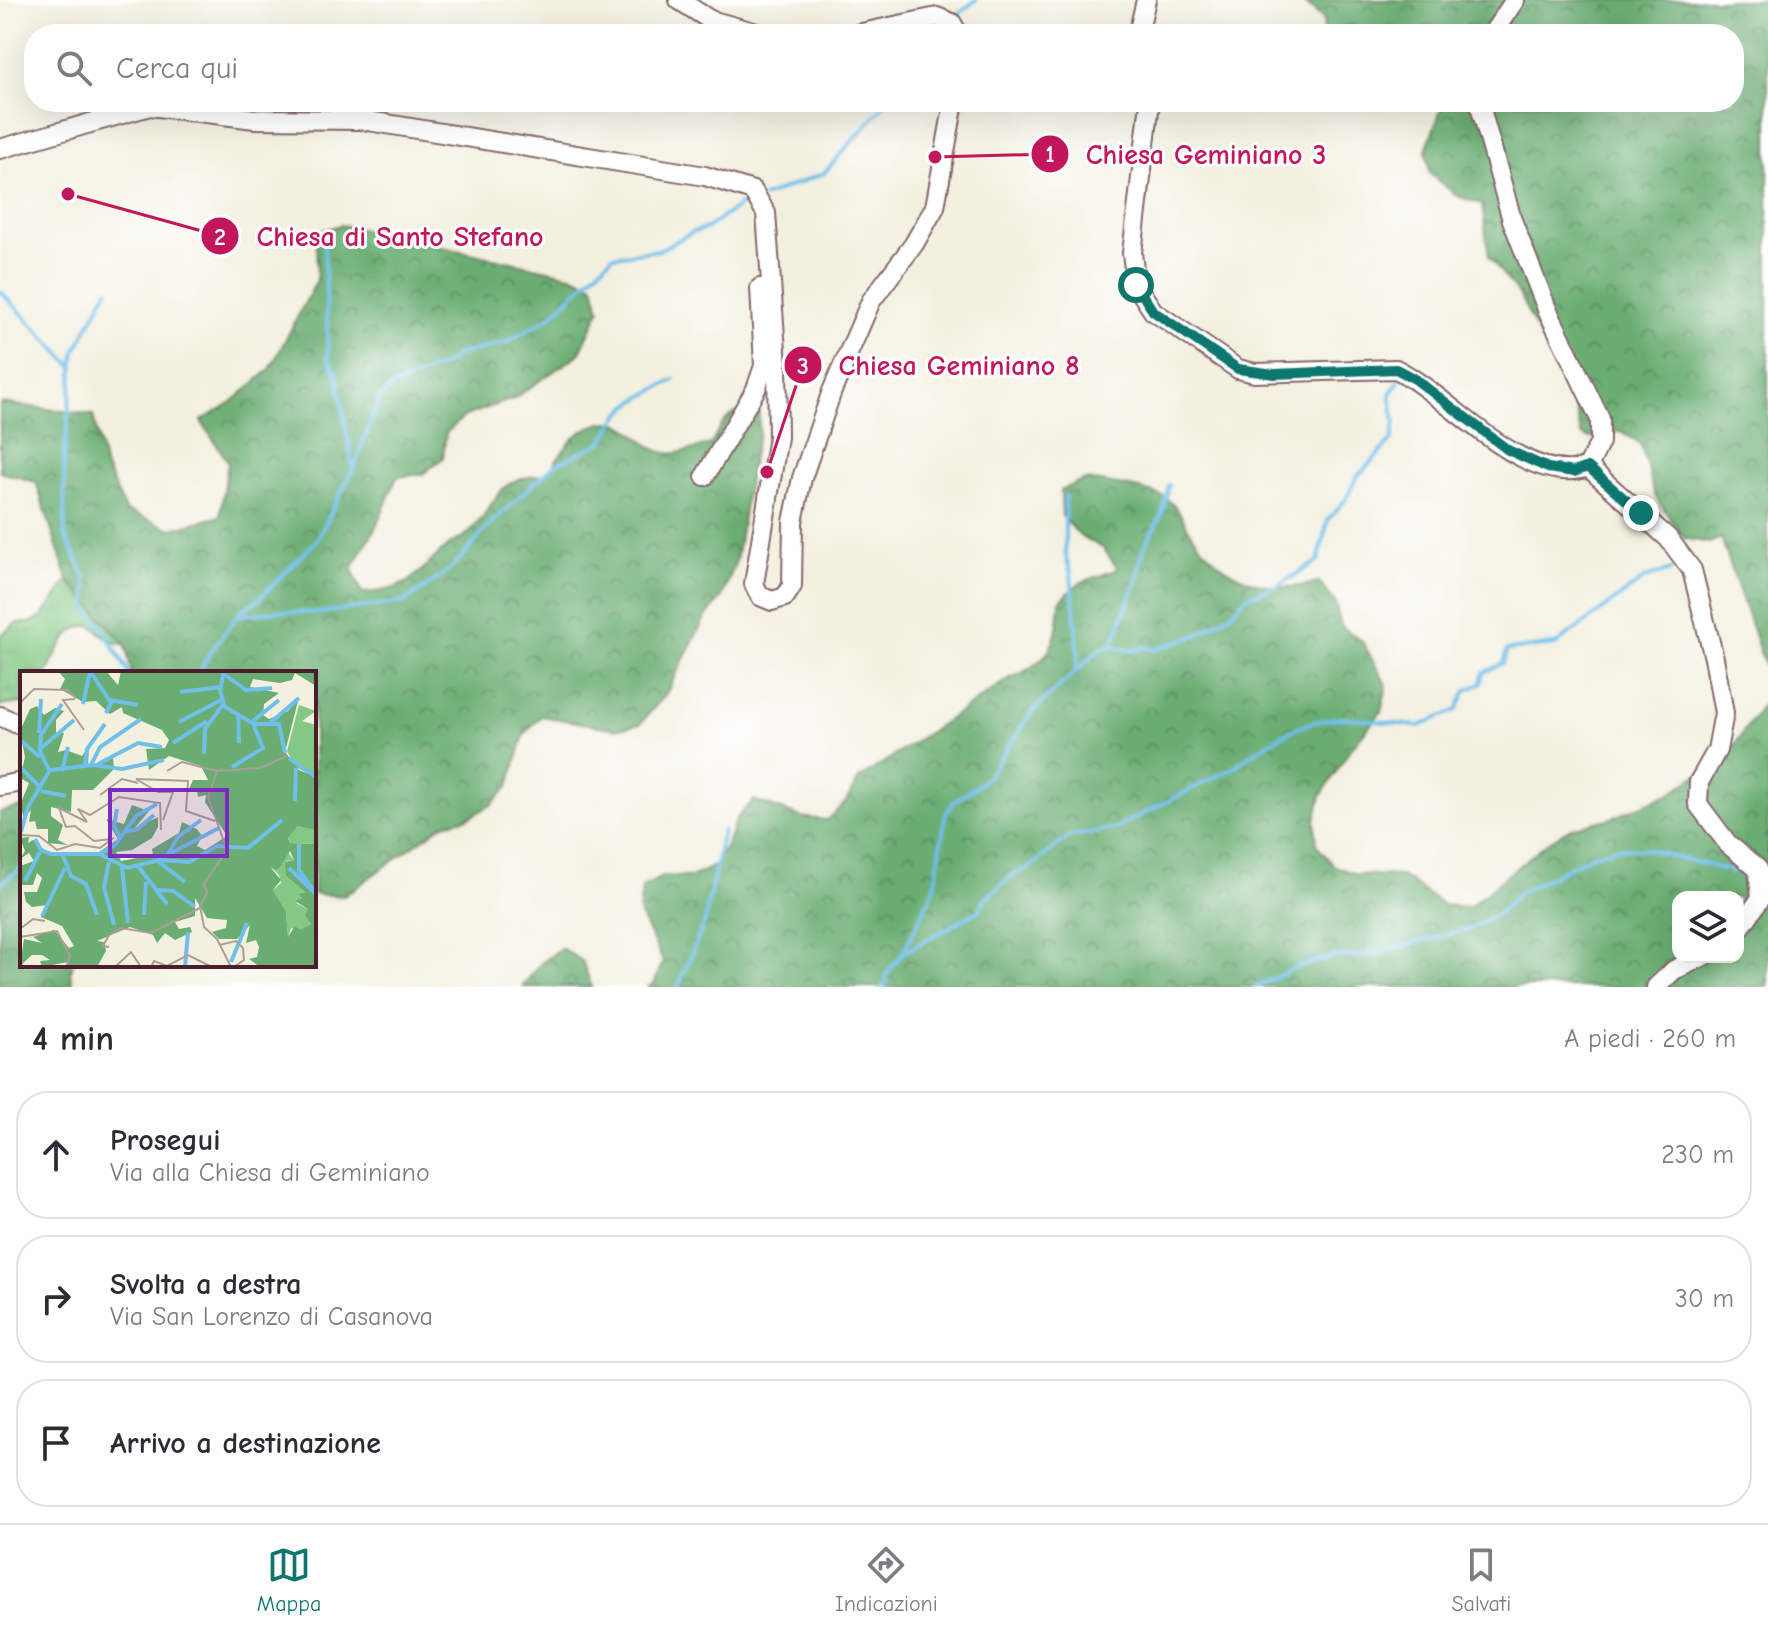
<!DOCTYPE html>
<html lang="it">
<head>
<meta charset="utf-8">
<style>
	body { margin:0; font-family:"Comic Neue",sans-serif; background:#f2f2f3; color:#2b2b33 }
	.controls { position:absolute; right:24px; bottom:24px; display:grid; overflow:hidden; border-radius:16px; box-shadow:0 8px 32px #0002 }
	.controls button { width:72px; height:72px; display:grid; place-items:center; padding:0; border:0; border-bottom:2px solid #e1e1e2; background:#fff; color:#2b2b33; font:40px sans-serif }
	.stop { position:absolute; width:24px; height:24px; margin:-18px; border:6px solid #0f766e; border-radius:50%; background:#fff }
	.stop.end { background:#0f766e; border-color:#fff; box-shadow:0 2px 8px #0008 }
	.list { margin:0; padding:0; list-style:none }
	h2 { display:flex; justify-content:space-between; align-items:center; height:104px; margin:0; padding:0 32px; font-size:34px }
	h2 small { font-size:26px; font-weight:400; color:#7c7c81 }
	.list li { display:grid; grid-template-columns:52px 1fr auto; gap:24px; align-items:center; box-sizing:border-box; height:128px; margin:0 16px 16px; padding:0 16px; border:2px solid #e1e1e2; border-radius:32px }
	.list b { display:block; font-size:30px; white-space:nowrap }
	.list p { margin:0; font-size:26px; white-space:nowrap; color:#7c7c81 }
	.list em { font-size:26px; font-style:normal; color:#7c7c81 }
	.icon { flex:none; width:44px; height:44px; fill:none; stroke:currentColor; stroke-width:2; stroke-linecap:round; stroke-linejoin:round }
	.map { position:relative; flex:none; width:1768px; height:987px; overflow:hidden }
	.search { position:absolute; background:#fff; box-shadow:0 8px 32px #0002; left:24px; right:24px; top:24px; height:88px; display:flex; align-items:center; gap:20px; box-sizing:border-box; padding:0 28px; border-radius:32px; color:#7c7c81; font-size:30px }
	.sheet { height:536px; background:#fff }
	nav { display:flex; justify-content:space-around; align-items:center; box-sizing:border-box; height:112px; border-top:2px solid #e1e1e2; background:#fff; font-size:22px; color:#7c7c81 }
	nav a { display:grid; justify-items:center; gap:4px }
	nav .on { color:#0f766e }
	.map>svg:first-child { display:block }
</style>
</head>
<body>
<div class="map">
<svg width="1768" height="987" viewBox="0 0 1768 987">
	<defs>
		<pattern id="grass-tufts" width="24" height="20" patternUnits="userSpaceOnUse" patternTransform="scale(2)"><rect width="24" height="20" fill="#83c984"/><path d="M3 7l-1-3M5 7V3M7 7l1-3M15 17l-1-3M17 17v-4M19 17l1-3" fill="none" stroke="#73ac72"/></pattern>
		<pattern id="forest-crowns" width="20" height="18" patternUnits="userSpaceOnUse" patternTransform="scale(2)"><rect width="20" height="18" fill="#6aad72"/><path d="M2 6a3 3 0 1 1 6 0M12 15a3 3 0 1 1 6 0" fill="none" stroke="#598c5e"/></pattern>
	</defs>
	<rect width="100%" height="100%" fill="#fff"/>
	<filter id="ink" filterUnits="userSpaceOnUse"><feTurbulence type="fractalNoise" baseFrequency=".0125" numOctaves="2"/><feDisplacementMap in="SourceGraphic" scale="16" xChannelSelector="R" yChannelSelector="G"/><feConvolveMatrix kernelMatrix="1 2 1 2 8 2 1 2 1" color-interpolation-filters="sRGB"/></filter>
	<filter id="wash" filterUnits="userSpaceOnUse"><feTurbulence type="fractalNoise" baseFrequency=".006" numOctaves="4" result="noise"/><feDisplacementMap in="SourceGraphic" scale="32" xChannelSelector="R" yChannelSelector="G"/><feGaussianBlur stdDeviation="1.8" result="paint"/><feColorMatrix in="noise" values="0 0 0 0 0 0 0 0 0 0 0 0 0 0 0 0 0 1.4 0 .05"/><feComposite in="paint" operator="in"/></filter>
	<g filter="url(#wash)">
		<rect width="100%" height="100%" fill="#f3f0df"/>
		<path fill="url(#grass-tufts)" stroke="#667458" stroke-width="2" d="M 68,580 L 125,644 L 112,642 L 91,625 C 63,628 59,651 47,673 L 22,673 L 22,703 L 0,706 L 0,636 L 17,623 L 30,623 L 42,617 Z"/>
		<g fill="url(#forest-crowns)" stroke="#5a664e" stroke-width="2" fill-rule="evenodd">
			<path d="M 1302,0 L 1768,0 L 1768,675 L 1721,538 L 1709,543 L 1684,538 L 1655,496 L 1641,445 L 1621,431 L 1589,438 L 1581,434 L 1570,385 L 1542,341 L 1520,296 L 1489,257 L 1482,204 L 1457,196 L 1430,174 L 1426,149 L 1444,102 L 1734,102 L 1734,34 L 1323,34 L 1324,20 Z"/>
			<path d="M 341,225 L 571,275 L 594,285 L 600,310 L 579,354 L 513,399 L 465,416 L 446,433 L 443,458 L 423,474 L 397,477 L 377,525 L 352,569 L 362,593 C 407,592 415,576 445,548 C 453,541 464,538 471,531 C 500,500 495,477 545,475 C 556,463 568,440 581,432 C 629,403 633,448 668,453 C 680,455 699,447 711,444 C 726,417 727,412 759,407 L 759,434 L 752,459 L 736,561 L 722,597 L 705,618 L 666,694 L 640,724 L 616,729 L 541,716 L 524,735 L 509,786 L 491,805 L 468,818 L 444,824 L 344,896 L 314,894 L 314,673 L 132,673 L 125,644 L 68,580 L 36,482 L 0,472 L 0,403 L 93,415 L 104,464 L 125,510 L 171,529 L 220,516 L 228,462 L 201,421 L 232,402 L 270,369 L 317,280 L 316,232 Z"/>
			<path d="M 1085,480 C 1102,482 1149,489 1162,496 C 1179,506 1182,519 1192,534 C 1223,578 1269,597 1319,582 L 1335,602 L 1341,626 L 1362,641 L 1387,686 L 1381,712 L 1349,751 L 1321,796 L 1315,821 L 1317,846 L 1333,865 L 1355,874 L 1402,876 L 1443,905 L 1469,907 L 1549,841 L 1571,828 L 1612,818 L 1669,794 L 1727,755 L 1768,697 L 1768,987 L 647,987 L 654,984 L 663,961 L 639,913 L 642,887 L 664,876 L 691,877 L 714,866 L 727,844 L 736,819 L 754,800 L 801,817 L 827,820 L 845,803 L 859,779 L 1009,679 C 1051,661 1057,646 1060,601 L 1079,583 L 1118,569 L 1103,548 L 1080,536 L 1062,516 L 1061,490 ZM 1678,897 L 1738,897 L 1738,957 L 1678,957 Z"/>
			<path d="M 22,807 L 22,965 L 73,965 L 70,972 L 73,987 L 0,987 L 0,812 Z"/>
			<path d="M 561,948 L 582,961 L 592,987 L 522,987 L 540,964 Z"/>
		</g>
		<g fill="none" stroke-linecap="round" stroke-linejoin="round">
			<g stroke="#70bfeb" stroke-width="4">
				<path d="M 953,19 L 976,0"/>
				<path d="M 938,34 L 943,25"/>
				<path d="M 763,197 L 824,173 L 887,102"/>
				<path d="M 324,236 L 328,358 L 337,375 L 353,469"/>
				<path d="M 108,289 L 75,352 L 64,455 L 65,535 L 86,579 L 87,609 L 102,627 L 129,673"/>
				<path d="M 0,291 L 73,367"/>
				<path d="M 1065,496 L 1065,553 L 1071,574 L 1078,652 L 1076,671"/>
				<path d="M 241,615 L 276,611 L 317,613 L 404,602 L 450,570 L 494,520 L 556,464 L 603,442 C 621,403 638,399 674,380"/>
				<path d="M 1112,646 L 1137,580 L 1143,549 L 1162,514 L 1169,485"/>
				<path d="M 200,673 L 206,658 L 241,611 L 259,599 L 317,540 L 354,467 L 380,397 L 393,386 L 451,362 L 456,355 L 507,342 L 551,316 L 613,256 L 659,250 L 693,232 L 707,228 L 740,205 L 755,201"/>
				<path d="M 0,884 L 22,868"/>
				<path d="M 903,953 L 980,910 L 984,900 L 1014,874 L 1030,867 L 1068,837 L 1113,829 L 1229,770 C 1261,748 1296,720 1339,718 C 1365,717 1393,725 1419,726 L 1457,710 L 1466,690 L 1481,684 L 1483,673 L 1503,663 L 1507,650 L 1555,645 L 1645,578 L 1671,570"/>
				<path d="M 678,987 L 704,924 L 723,830"/>
				<path d="M 882,987 L 886,983 L 887,973 L 903,953 L 934,889 L 946,813 L 954,802 L 985,780 L 1033,711 L 1100,649 L 1111,646 L 1133,651 L 1145,647 L 1155,650 L 1199,634 L 1231,614 L 1246,597 L 1277,586 L 1318,561 L 1328,520 L 1347,498 L 1356,478 L 1392,440 L 1395,421 L 1390,394 L 1399,381"/>
				<path d="M 1256,987 L 1295,968 L 1336,956 L 1366,956 L 1469,929 L 1499,913 L 1519,893 L 1593,855 L 1616,848 L 1645,849 L 1754,877"/>
			</g>
		</g>
	</g>
	<g filter="url(#ink)">
		<g fill="none" stroke-linecap="round" stroke-linejoin="round">
			<defs>
				<g id="minor">
					<path d="M 679,0 L 710,20 L 761,34"/>
					<path d="M 857,34 L 937,17 L 952,23 L 958,34"/>
					<path d="M 1138,34 L 1146,0"/>
					<path d="M 1492,34 L 1515,0"/>
					<path d="M 1150,102 L 1132,253 L 1136,285 L 1153,311 L 1238,369 L 1255,373 L 1396,369 C 1450,396 1524,489 1588,467"/>
					<path d="M 1479,102 L 1512,220 L 1547,309 L 1600,419 L 1600,442 L 1588,467"/>
					<path d="M 0,149 L 150,106 L 255,119 L 362,120 L 705,176 L 753,191 L 766,213 L 777,365 L 778,437 L 754,584 L 760,596 L 772,601 L 785,597 L 792,586 L 793,522 L 802,478 L 832,391 L 871,301 L 914,244 L 935,207 L 954,102"/>
					<path d="M 1588,467 L 1668,538 L 1692,570 L 1714,658 L 1724,713 L 1717,750 L 1699,782 L 1698,804 L 1728,844 L 1758,869 L 1761,898 L 1738,931"/>
					<path d="M 705,476 L 756,389 L 764,366 L 760,288"/>
					<path d="M 0,716 L 22,726"/>
					<path d="M 0,786 L 22,782"/>
					<path d="M 1656,987 L 1674,970 L 1702,957"/>
				</g>
			</defs>
			<use href="#minor" stroke="#85686a" stroke-width="22"/>
			<use href="#minor" stroke="#fff" stroke-width="18"/>
		</g>
	</g>
	<g fill="none" stroke-linecap="round" stroke-linejoin="round" filter="url(#ink)">
		<path stroke="#0f766e" stroke-width="10" d="M 1136,285 L 1153,311 L 1238,369 L 1274,374 L 1396,369 L 1415,379 L 1508,450 L 1548,468 L 1574,472 L 1588,467 L 1641,513"/>
	</g>
	<g transform="translate(20 671)">
		<rect width="296" height="296" fill="#f3f0df"/>
		<path d="M 279,34 L 296,40 L 282,50 L 296,54 L 296,106 L 275,96 L 267,80 ZM 279,154 L 296,159 L 296,173 L 270,172 L 268,166 ZM 267,180 L 274,189 L 266,190 L 266,205 L 286,222 L 276,232 L 288,238 L 291,253 L 280,260 L 271,257 L 268,267 L 266,240 L 253,219 L 261,212 L 259,204 L 251,196 L 258,199 Z" fill="#83c984"/>
		<path d="M 38,0 L 86,0 L 98,14 L 101,0 L 296,0 L 296,15 L 275,2 L 272,9 L 260,12 L 233,8 L 230,16 L 259,22 L 244,33 L 243,44 L 249,48 L 268,40 L 279,26 L 265,81 L 279,99 L 296,106 L 296,159 L 278,155 L 268,167 L 270,172 L 296,173 L 296,296 L 240,296 L 229,288 L 237,286 L 239,276 L 236,269 L 226,272 L 230,254 L 217,268 L 199,268 L 192,261 L 206,257 L 207,249 L 187,247 L 175,227 L 175,245 L 155,251 L 159,258 L 170,256 L 172,261 L 155,269 L 145,262 L 137,272 L 133,264 L 110,256 L 77,270 L 84,271 L 86,280 L 77,296 L 46,296 L 48,291 L 22,296 L 20,290 L 30,289 L 22,284 L 12,284 L 0,295 L 4,268 L 22,272 L 13,266 L 34,259 L 49,277 L 54,275 L 42,255 L 21,246 L 27,234 L 12,236 L 6,231 L 4,221 L 17,221 L 22,207 L 17,202 L 13,214 L 1,214 L 0,195 L 14,190 L 9,182 L 0,188 L 5,180 L 0,167 L 9,166 L 8,172 L 13,169 L 31,184 L 76,183 L 98,168 L 86,148 L 104,153 L 112,134 L 129,140 L 114,158 L 138,146 L 138,156 L 132,167 L 112,179 L 96,181 L 101,190 L 133,184 L 132,178 L 159,162 L 162,151 L 177,158 L 182,165 L 177,175 L 185,179 L 207,165 L 185,131 L 186,124 L 178,126 L 177,120 L 169,118 L 173,109 L 188,109 L 181,95 L 149,85 L 129,99 L 126,78 L 145,77 L 149,69 L 142,59 L 103,42 L 102,36 L 90,43 L 76,30 L 63,31 L 40,18 L 45,8 ZM 270,180 L 274,189 L 265,191 L 266,205 L 286,222 L 278,223 L 282,227 L 275,230 L 288,238 L 285,244 L 291,253 L 280,259 L 275,255 L 268,266 L 266,240 L 253,219 L 261,209 L 251,197 L 258,199 ZM 17,35 L 24,44 L 35,37 L 44,40 L 36,49 L 36,61 L 44,62 L 38,81 L 46,79 L 62,85 L 69,75 L 68,95 L 93,87 L 94,98 L 73,119 L 52,119 L 51,141 L 31,136 L 31,145 L 43,154 L 38,169 L 48,174 L 28,172 L 28,158 L 17,158 L 15,150 L 9,151 L 11,139 L 4,147 L 0,134 L 9,112 L 0,107 L 5,86 L 0,60 L 10,38 Z" fill="#6aad72" fill-rule="evenodd"/>
		<path fill="none" stroke="#70bfeb" stroke-width="4" d="M 70,0 L 91,32 L 86,42M 204,0 L 200,20 L 205,36 L 234,53 L 259,53 L 265,82M 204,3 L 226,19 L 252,17M 160,21 L 201,16M 89,29 L 118,34M 63,33 L 70,1M 218,42 L 219,72M 233,50 L 259,29M 159,51 L 203,28M 250,52 L 279,27M 19,62 L 21,28M 0,69 L 20,86M 153,72 L 187,50M 20,78 L 54,49M 184,83 L 185,58 L 204,32M 269,87 L 296,106M 65,93 L 67,78 L 85,53M 78,93 L 118,72 L 142,76M 71,94 L 80,76 L 121,48M 0,96 L 21,117M 212,96 L 243,77 L 234,55M 29,99 L 20,80 L 21,64 L 42,33M 42,100 L 48,76M 21,120 L 46,125M 275,130 L 276,97M 97,138 L 94,155 L 100,166M 105,160 L 116,159 L 134,144M 1,161 L 8,136 L 30,99 L 73,94 L 102,98 L 144,89M 15,168 L 21,179 L 31,183 L 79,183 L 107,197 L 139,189 L 169,191 L 197,175 L 228,177 L 262,149M 279,173 L 279,199 L 296,223M 42,182 L 51,205 L 66,213 L 77,244M 81,182 L 95,174 L 116,145 L 137,133M 151,182 L 199,157M 145,188 L 158,166 L 181,149M 89,191 L 84,216 L 94,254M 139,191 L 165,211M 118,195 L 147,233M 102,196 L 108,252M 269,197 L 296,223M 5,210 L 20,181M 138,219 L 153,220 L 175,236M 124,244 L 126,211M 22,245 L 45,197M 211,291 L 227,252M 165,296 L 168,261"/>
		<path fill="none" stroke="#af9c97" stroke-width="2" d="M 55,28 L 43,29 L 64,59M 0,32 L 14,18 L 47,19 L 56,27M 147,100 L 162,91 L 197,100 L 240,97 L 267,85M 197,100 L 188,126 L 207,179 L 184,213 L 187,222 L 180,235 L 184,256 L 197,268 L 211,296M 80,124 L 102,108 L 118,112M 143,149 L 153,121 L 138,121 L 116,108 L 168,110 L 166,140 L 195,150M 0,164 L 19,165 L 37,179 L 55,173 L 80,177 L 92,168 L 74,170 L 55,155 L 46,156 L 39,137 L 67,151 L 58,138 L 70,144 L 99,126 L 140,132 L 141,159M 0,258 L 13,248 L 25,250M 0,266 L 37,260 L 50,285 L 46,296M 199,274 L 216,270 L 223,277 L 224,289 L 214,296M 89,276 L 83,275 L 89,264 L 101,257 L 131,262 L 180,237M 95,296 L 111,281 L 121,296M 131,296 L 134,290 L 147,295 L 168,284 L 192,296"/>
		<path fill="#7b2cbf" fill-opacity="0.15" stroke="#7b2cbf" stroke-width="4" d="M 90,119 L 207,119 L 207,185 L 90,185 Z"/>
		<rect width="296" height="296" fill="none" stroke="#4a1f2b" stroke-width="4"/>
	</g>
	<path fill="none" stroke="#c2185b" stroke-width="3" d="M935 157L1050 154M68 194L220 236M767 472L803 365"/>
	<g fill="#c2185b" stroke="#fff" stroke-width="3">
		<circle cx="935" cy="157" r="8"/>
		<circle cx="68" cy="194" r="8"/>
		<circle cx="767" cy="472" r="8"/>
		<circle cx="1050" cy="154" r="20"/>
		<circle cx="220" cy="236" r="20"/>
		<circle cx="803" cy="365" r="20"/>
	</g>
	<g font-size="24" text-anchor="middle" font-weight="bold" fill="#fff">
		<text x="1050" y="162">1</text>
		<text x="220" y="245">2</text>
		<text x="803" y="374">3</text>
	</g>
	<g font-size="28" text-anchor="middle" font-weight="bold" fill="#c2185b" stroke="#fff" stroke-width="6" stroke-linejoin="round" paint-order="stroke">
		<text x="1206" y="164">Chiesa Geminiano 3</text>
		<text x="400" y="246">Chiesa di Santo Stefano</text>
		<text x="959" y="375">Chiesa Geminiano 8</text>
	</g>
</svg>
<div class="controls">
<button><svg class="icon" aria-label="layers" viewBox="0 0 24 24"><path d="M12 4l9 5-9 5-9-5zM3 14l9 5 9-5"/></svg></button>
</div>
<div class="stop" style="left:1136px;top:285px"></div>
<div class="stop end" style="left:1641px;top:513px"></div>
<div class="search"><svg class="icon" aria-label="search" viewBox="0 0 24 24"><circle cx="10" cy="10" r="6"/><path d="M15 15l6 6"/></svg>Cerca qui</div>
</div>
<section class="sheet">
<h2>4 min<small>A piedi · 260 m</small></h2>
<ul class="list">
<li><svg class="icon" aria-label="ahead" viewBox="0 0 24 24"><path d="M12 20V5M6 11l6-6 6 6"/></svg><div><b>Prosegui</b><p>Via alla Chiesa di Geminiano</p></div><em>230 m</em></li>
<li><svg class="icon" aria-label="right" viewBox="0 0 24 24"><path d="M7 20v-9h11M14 6l5 5-5 5"/></svg><div><b>Svolta a destra</b><p>Via San Lorenzo di Casanova</p></div><em>30 m</em></li>
<li><svg class="icon" aria-label="arrive" viewBox="0 0 24 24"><path d="M6 21V4h12l-3 4 3 4H6"/></svg><div><b>Arrivo a destinazione</b></div></li>
</ul>
</section>
<nav>
<a class="on"><svg class="icon" aria-label="map" viewBox="0 0 24 24"><path d="M3 6l6-2 6 2 6-2v14l-6 2-6-2-6 2zM9 4v14M15 6v14"/></svg>Mappa</a>
<a><svg class="icon" aria-label="directions" viewBox="0 0 24 24"><path d="M12 3l9 9-9 9-9-9zM9 14v-3h6M13 9l2 2-2 2"/></svg>Indicazioni</a>
<a><svg class="icon" aria-label="saved" viewBox="0 0 24 24"><path d="M7 4h10v16l-5-4-5 4z"/></svg>Salvati</a>
</nav>
</body>
</html>
